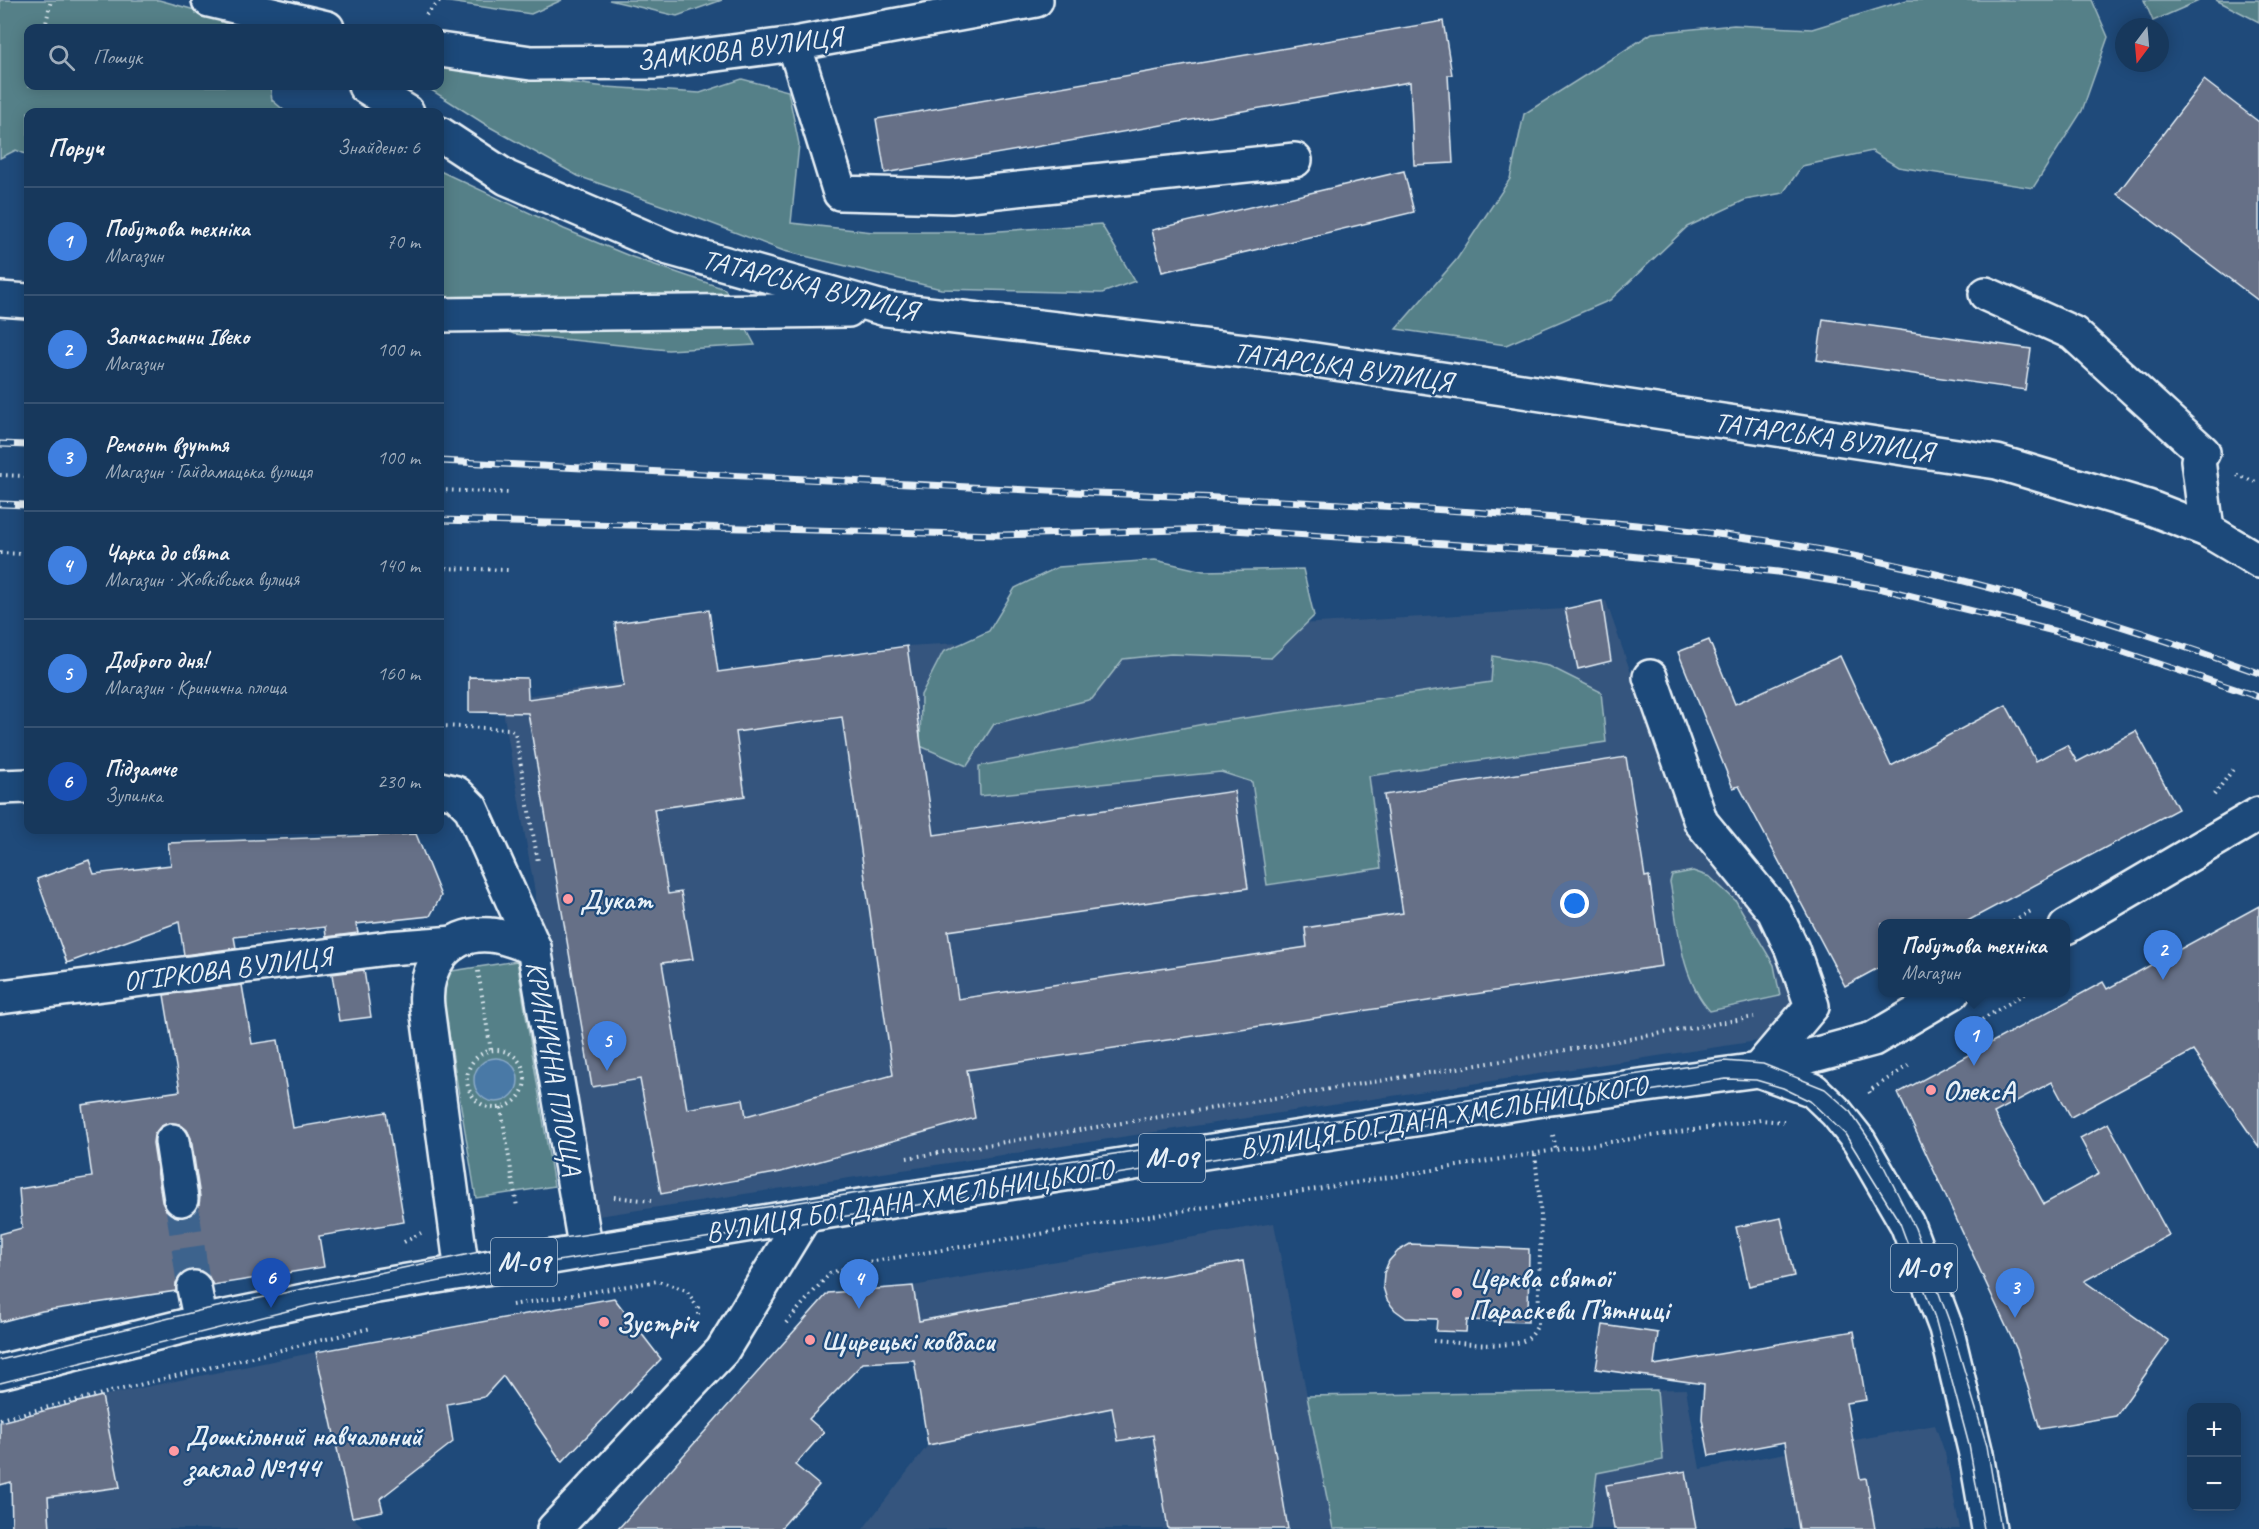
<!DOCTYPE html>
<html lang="uk">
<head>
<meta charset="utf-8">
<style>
	body { margin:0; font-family:Caveat,sans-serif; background:#203f62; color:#f1f3f6 }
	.controls { position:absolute; right:18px; bottom:18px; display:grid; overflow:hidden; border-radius:12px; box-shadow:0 3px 15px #0003 }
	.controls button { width:54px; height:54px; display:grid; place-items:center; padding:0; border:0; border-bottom:2px solid #365272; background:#17385c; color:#f1f3f6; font:30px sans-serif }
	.compass { position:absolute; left:2115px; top:18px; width:54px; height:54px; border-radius:50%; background:#17385c; box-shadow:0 3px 15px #0003; rotate:196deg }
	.you { position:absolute; left:1575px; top:904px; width:21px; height:21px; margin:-15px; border:4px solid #fff; border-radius:50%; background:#1a73e8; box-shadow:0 0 0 9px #1a73e833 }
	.badge { display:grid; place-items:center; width:39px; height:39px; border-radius:50%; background:#8abfa5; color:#fff; font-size:20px; font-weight:700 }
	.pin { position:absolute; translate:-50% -50px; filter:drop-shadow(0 2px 3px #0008) }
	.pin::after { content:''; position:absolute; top:32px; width:21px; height:18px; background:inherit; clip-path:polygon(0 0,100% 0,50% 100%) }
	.popup { position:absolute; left:1878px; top:919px; width:192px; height:78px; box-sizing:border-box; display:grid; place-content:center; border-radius:12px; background:#17385c; filter:drop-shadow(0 2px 4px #0005); font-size:20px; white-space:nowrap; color:#9eacbb }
	.popup b { font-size:22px; color:#f1f3f6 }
	.popup::after { content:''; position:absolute; left:50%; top:100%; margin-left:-12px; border:12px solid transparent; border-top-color:#17385c }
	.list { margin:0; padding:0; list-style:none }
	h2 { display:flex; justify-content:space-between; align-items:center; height:78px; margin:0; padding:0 24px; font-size:26px }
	h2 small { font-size:20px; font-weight:400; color:#9eacbb }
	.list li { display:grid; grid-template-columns:39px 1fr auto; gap:18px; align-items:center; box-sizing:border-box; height:108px; padding:0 24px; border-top:2px solid #365272 }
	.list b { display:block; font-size:22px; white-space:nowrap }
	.list p { margin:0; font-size:20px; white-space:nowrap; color:#9eacbb }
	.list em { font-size:20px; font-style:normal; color:#9eacbb }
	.icon { flex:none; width:33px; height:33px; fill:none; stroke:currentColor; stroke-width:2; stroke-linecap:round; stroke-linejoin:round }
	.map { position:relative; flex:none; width:2259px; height:1529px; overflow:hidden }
	.search { position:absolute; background:#17385c; box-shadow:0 3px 15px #0003; left:24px; top:24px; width:420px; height:66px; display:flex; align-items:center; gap:15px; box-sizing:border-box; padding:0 21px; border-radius:12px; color:#9eacbb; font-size:22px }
	.panel { position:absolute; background:#17385c; box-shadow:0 3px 15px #0003; left:24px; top:108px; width:420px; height:726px; border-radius:12px }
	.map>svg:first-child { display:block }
</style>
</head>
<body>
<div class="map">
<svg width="2259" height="1529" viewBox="0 0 2259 1529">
	<rect width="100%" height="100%" fill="#1f4a7a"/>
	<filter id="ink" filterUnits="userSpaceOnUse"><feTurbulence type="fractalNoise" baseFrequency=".0167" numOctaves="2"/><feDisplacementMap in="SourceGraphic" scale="12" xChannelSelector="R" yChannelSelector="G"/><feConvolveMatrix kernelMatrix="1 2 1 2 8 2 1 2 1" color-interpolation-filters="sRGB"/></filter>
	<g filter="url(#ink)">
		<g fill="#34557e">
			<path d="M 1606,601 L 1682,820 L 1744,888 L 1784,966 L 1803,1034 L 592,1217 L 501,699 L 907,646 L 1565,609 Z"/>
			<path d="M 1274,1223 L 1307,1396 L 1686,1389 L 1700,1469 L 1935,1425 L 1945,1453 L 1960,1529 L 863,1529 L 928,1445 L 919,1320 L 913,1286 Z"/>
			<path d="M 316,1352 L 352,1517 L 366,1529 L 12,1529 L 8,1420 L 102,1396 Z"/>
		</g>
		<g fill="#548088" stroke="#9eb8c0" stroke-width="1.5">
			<path d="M 0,0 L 159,0 L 202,12 L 234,28 L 28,28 L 28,86 L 270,86 L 272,100 L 286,112 L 28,112 L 28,155 L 16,150 L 0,158 Z"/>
			<path d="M 436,0 L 562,0 L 531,14 Z"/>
			<path d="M 609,0 L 722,0 L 677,16 Z"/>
			<path d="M 1907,0 L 2092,0 L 2108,37 L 2082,111 L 2033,188 L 1898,167 L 1872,151 L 1802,166 L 1783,193 L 1745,200 L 1687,227 L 1610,300 L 1506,345 L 1396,329 L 1457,259 L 1510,179 L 1524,114 L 1652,33 L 1734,25 L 1812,29 Z"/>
			<path d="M 2144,0 L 2201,0 L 2153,21 Z"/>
			<path d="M 2216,0 L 2259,0 L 2259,22 Z"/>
			<path d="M 440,59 L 479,71 L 606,87 L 700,93 L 742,79 L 788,91 L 799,144 L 791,223 L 873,232 L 985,232 L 1101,224 L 1135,281 L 1102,293 L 941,289 L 784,251 L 692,216 L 578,176 L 488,126 L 425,86 L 440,86 Z"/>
			<path d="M 440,171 L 564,229 L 632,257 L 725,289 L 755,345 L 668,350 L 514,334 L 440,303 Z"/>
			<path d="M 1155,560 L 1203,571 L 1303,569 L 1314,616 L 1271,658 L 1171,654 L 1123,659 L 1092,699 L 994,724 L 967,766 L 920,746 L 921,695 L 943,652 L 989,631 L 1015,588 L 1058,567 Z"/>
			<path d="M 1493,656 L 1549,666 L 1601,692 L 1606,742 L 1369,776 L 1381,868 L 1267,885 L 1252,782 L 1221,772 L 980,796 L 979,766 L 1204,724 L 1491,682 Z"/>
			<path d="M 1693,871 L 1710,877 L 1736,901 L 1774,965 L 1780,996 L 1710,1011 C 1680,978 1678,924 1670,882 L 1672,875 Z"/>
			<path d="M 517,961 L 554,1186 L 476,1198 L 439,973 Z"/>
			<path d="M 1657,1390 L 1663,1460 L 1597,1473 L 1590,1529 L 1333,1529 L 1307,1396 Z"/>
		</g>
		<circle fill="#4979a6" stroke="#89a9c7" stroke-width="1.5" cx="496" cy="1080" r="22"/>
		<g fill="#667087" stroke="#e8f1f8" stroke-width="1.5" fill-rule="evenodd">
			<path d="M 1443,21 L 1452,75 L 1448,75 L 1453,163 L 1414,165 L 1410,82 L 885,173 L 876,119 Z"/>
			<path d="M 2204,80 L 2259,122 L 2259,301 L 2117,194 Z"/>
			<path d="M 1404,171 L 1414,212 L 1162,272 L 1152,230 Z"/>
			<path d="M 1823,319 L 2031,349 L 2025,390 L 1817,360 Z"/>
			<path d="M 1602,601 L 1611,661 L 1578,669 L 1565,609 Z"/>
			<path d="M 709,610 L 718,672 L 907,646 L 934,835 L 1234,791 L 1248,888 L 948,931 L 958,999 L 1307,947 L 1305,928 L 1403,913 L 1384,795 L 1626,757 L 1645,877 L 1649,876 L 1662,966 L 967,1070 L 975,1118 L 781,1172 L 661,1194 L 640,1079 L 592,1087 L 528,713 L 469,712 L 469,677 L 527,678 L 528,699 L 624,686 L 615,623 ZM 842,717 L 893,1075 L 746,1116 L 743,1099 L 687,1109 L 662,963 L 693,959 L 681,892 L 668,894 L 654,809 L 745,796 L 736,732 Z"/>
			<path d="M 1709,640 L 1735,704 L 1840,656 L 1891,766 L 2006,705 L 2036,761 L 2067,745 L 2077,762 L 2136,731 L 2178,809 L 1962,924 L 1882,924 L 1882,966 L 1845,986 L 1739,786 L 1733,788 L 1678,652 Z"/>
			<path d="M 416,834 L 441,896 L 430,916 L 356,924 L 358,933 L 326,937 L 325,927 L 234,937 L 236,948 L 184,955 L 179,922 L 67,963 L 37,879 L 89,860 L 94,874 L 171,865 L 168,843 Z"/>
			<path d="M 2259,906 L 2259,1147 L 2193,1051 L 2071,1117 L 2052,1082 L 1994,1113 L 2044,1204 L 2099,1174 L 2080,1138 L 2108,1123 L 2169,1235 L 2084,1281 L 2169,1341 L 2116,1416 L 2040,1429 L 2017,1350 L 1898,1093 L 2103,982 L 2107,989 Z"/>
			<path d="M 364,970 L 371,1017 L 339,1021 L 332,974 Z"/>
			<path d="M 242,985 L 252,1044 L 278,1040 L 293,1128 L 386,1112 L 404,1222 L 319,1236 L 324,1267 L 213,1285 L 208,1275 L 200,1270 L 191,1270 L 181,1274 L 176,1283 L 176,1291 L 42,1311 L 0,1322 L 0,1234 L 22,1228 L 19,1189 L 92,1177 L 82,1105 L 180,1091 L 164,995 ZM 169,1123 L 179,1124 L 187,1130 L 191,1138 L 200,1197 L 199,1205 L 193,1213 L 184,1217 L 174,1216 L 166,1210 L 162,1202 L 153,1143 L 154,1135 L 160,1127 Z"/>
			<path d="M 1781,1218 L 1794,1276 L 1749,1286 L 1736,1227 Z"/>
			<path d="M 1410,1244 L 1529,1249 L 1528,1322 L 1467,1320 L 1466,1332 L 1436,1331 L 1437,1319 L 1406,1318 L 1395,1310 L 1387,1300 L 1383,1287 L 1384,1273 L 1389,1261 L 1398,1251 Z"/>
			<path d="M 1243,1261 L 1288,1529 L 1168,1529 L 1153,1435 L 1118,1441 L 1112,1408 L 928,1445 L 914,1360 L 863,1363 L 809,1419 L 824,1432 L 795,1465 L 819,1485 L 780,1529 L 618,1529 L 828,1293 L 913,1286 L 919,1321 Z"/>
			<path d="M 614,1298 L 661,1359 L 562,1462 L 503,1376 L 484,1397 L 447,1404 L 453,1442 L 380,1499 L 383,1511 L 352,1517 L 316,1352 Z"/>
			<path d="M 1603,1325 L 1658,1333 L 1654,1365 L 1854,1331 L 1866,1400 L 1846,1403 L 1860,1479 L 1866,1478 L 1875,1529 L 1799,1529 L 1785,1442 L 1709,1456 L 1702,1419 L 1704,1384 L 1596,1369 Z"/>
			<path d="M 102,1396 L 120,1487 L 48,1497 L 50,1529 L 12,1529 L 11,1482 L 0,1485 L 0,1422 Z"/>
			<path d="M 1686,1471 L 1696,1529 L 1614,1529 L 1606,1485 Z"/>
		</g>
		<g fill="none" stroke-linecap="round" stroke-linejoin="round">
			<path stroke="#3d638d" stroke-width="33" stroke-dasharray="33 16" stroke-linecap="butt" d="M 181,1199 L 194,1288"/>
			<defs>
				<g id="minor">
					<path d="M 209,0 L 327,28"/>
					<path d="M 794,44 L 840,193 L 951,196 L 1295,160"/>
					<path d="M 440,50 L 531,63 L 655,62 L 794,44 L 1036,0"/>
					<path d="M 365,86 L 407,112"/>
					<path d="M 440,134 L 507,178 L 669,248 L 886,309 L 1288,356 L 1997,462 L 2148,507 L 2207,530 L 2259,561"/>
					<path d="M 1986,294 L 2073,333 L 2203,452 L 2198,460 L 2207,530"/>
					<path d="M 0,299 L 28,301"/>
					<path d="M 440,315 L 848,310"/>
					<path d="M 1650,677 L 1701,822 L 1774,911 L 1792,949 L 1812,1006 L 1758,1070"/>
					<path d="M 0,787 L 28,786"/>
					<path d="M 440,789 L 456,793 L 471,808 L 534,948 L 586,1251"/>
					<path d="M 0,997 L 388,948 L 454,943"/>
					<path d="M 172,1141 L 181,1199"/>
					<path d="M 462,1272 L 427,1007 C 423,969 446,931 490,935 C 505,936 520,943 534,948"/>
					<path d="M 194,1288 L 201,1322"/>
					<path d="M 554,1529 L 722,1351 L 804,1217"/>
				</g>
				<g id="major">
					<path d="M 2066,927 L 2259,814"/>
					<path d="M 1758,1070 L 1813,1090 L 1836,1112 L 1859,1141 L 1907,1224 L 1946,1328 L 1976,1454 L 1989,1529"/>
					<path d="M 0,1372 L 201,1322 L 377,1286 L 860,1206 L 1543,1099 L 1758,1070 L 1873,1039 L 1953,992"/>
				</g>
			</defs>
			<use href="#minor" stroke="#e8f1f8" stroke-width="38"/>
			<use href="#major" stroke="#e8f1f8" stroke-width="38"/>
			<g stroke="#e8f1f8" stroke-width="4" stroke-dasharray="1.5 4.5" stroke-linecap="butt">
				<path d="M 426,15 L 440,0"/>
				<path d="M 45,28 L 51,0"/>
				<path d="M 0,475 L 28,476"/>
				<path d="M 2237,475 L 2259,483"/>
				<path d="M 440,490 L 511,493"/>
				<path d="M 0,553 L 28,554"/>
				<path d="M 440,568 L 510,570"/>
				<path d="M 440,726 L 509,729 L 515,732 L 538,862"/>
				<path d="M 2214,795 L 2234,768"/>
				<path d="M 2008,924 L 2031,911"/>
				<path d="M 478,971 L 491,1051"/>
				<path d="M 1977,1023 L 2027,992"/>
				<circle cx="496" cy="1079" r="29"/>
				<path d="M 1870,1093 L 1869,1091 L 1909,1065"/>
				<path d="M 501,1108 L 517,1207"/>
				<path d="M 1553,1135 L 1556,1150"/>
				<path d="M 907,1158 L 1532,1056 L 1754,1017"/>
				<path d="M 614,1197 L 651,1201"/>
				<path d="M 404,1242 L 421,1233"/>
				<path d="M 512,1305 L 658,1281 L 686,1290 L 698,1308 L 698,1317"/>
				<path d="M 786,1323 L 830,1273 L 868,1262 L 1556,1150 L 1761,1120 L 1786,1122"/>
				<path d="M 1433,1341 C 1455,1342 1503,1349 1523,1341 C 1531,1338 1535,1331 1538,1324 L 1541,1216 L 1535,1154"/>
				<path d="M 0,1419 L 371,1328"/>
			</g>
			<use href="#minor" stroke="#1f4a7a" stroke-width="33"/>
			<use href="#major" stroke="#1f4a7a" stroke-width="33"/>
			<g stroke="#e8f1f8" stroke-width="1.5">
				<path d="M 0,1360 L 198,1311 L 498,1248 L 1724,1061 L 1763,1064 L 1825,1089 L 1849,1110 L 1873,1145 L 1915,1228 L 1951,1326 L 1987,1446 L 2001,1529"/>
				<path d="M 0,1383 L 311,1305 L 500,1270 L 1726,1079 L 1756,1080 L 1783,1088 L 1810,1101 L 1845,1134 L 1900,1223 L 1935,1318 L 1969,1445 L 1984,1529"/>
			</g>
			<defs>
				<g id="rail">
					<path d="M 0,444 L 28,445"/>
					<path d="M 440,461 C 643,470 846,482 1049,491 C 1200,497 1351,503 1502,514 C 1628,523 1754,534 1878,561 C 2008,588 2134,628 2259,673"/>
					<path d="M 0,504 L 28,505"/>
					<path d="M 440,520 L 1002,535 L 1217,529 L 1629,556 L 1778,572 L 1883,589 L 2078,637 L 2259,697"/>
				</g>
			</defs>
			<use href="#rail" stroke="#e8f1f8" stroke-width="7"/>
			<use href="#rail" stroke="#1f4a7a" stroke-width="4.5" stroke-dasharray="14" stroke-linecap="butt"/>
		</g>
	</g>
	<g fill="#ff9aa2" stroke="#1f4a7a" stroke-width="2">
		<circle cx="568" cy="899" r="6"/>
		<circle cx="1931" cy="1090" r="6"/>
		<circle cx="1457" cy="1293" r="6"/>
		<circle cx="604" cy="1322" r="6"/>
		<circle cx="810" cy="1340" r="6"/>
		<circle cx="174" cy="1451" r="6"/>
	</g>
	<g text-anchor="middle" stroke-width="4.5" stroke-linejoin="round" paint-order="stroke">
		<g fill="#1f4a7a" stroke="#acbfd2" stroke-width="1.5">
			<rect x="1139" y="1134" width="66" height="48" rx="4.5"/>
			<rect x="491" y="1238" width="66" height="48" rx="4.5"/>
			<rect x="1891" y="1244" width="66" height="48" rx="4.5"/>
		</g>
		<g font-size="27" font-weight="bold" fill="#e8f1f8">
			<text x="1172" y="1167">М-09</text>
			<text x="524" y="1271">М-09</text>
			<text x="1924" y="1277">М-09</text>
		</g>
		<g font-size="28" fill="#e8f1f8" stroke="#1f4a7a">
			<text transform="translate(739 48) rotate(-7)" y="10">ЗАМКОВА ВУЛИЦЯ</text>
			<text transform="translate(810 284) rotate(14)" y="10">ТАТАРСЬКА ВУЛИЦЯ</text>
			<text transform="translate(1343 366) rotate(8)" y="10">ТАТАРСЬКА ВУЛИЦЯ</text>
			<text transform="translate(1824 436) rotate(8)" y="10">ТАТАРСЬКА ВУЛИЦЯ</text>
			<text transform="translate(227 968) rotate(-7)" y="10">ОГІРКОВА ВУЛИЦЯ</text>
			<text transform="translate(555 1068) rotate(80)" y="10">КРИНИЧНА ПЛОЩА</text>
			<text transform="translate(1443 1116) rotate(-9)" y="10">ВУЛИЦЯ БОГДАНА ХМЕЛЬНИЦЬКОГО</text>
			<text transform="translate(909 1200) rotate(-9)" y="10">ВУЛИЦЯ БОГДАНА ХМЕЛЬНИЦЬКОГО</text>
		</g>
		<g font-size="28" font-weight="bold" fill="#e8f1f8" stroke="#1f4a7a" text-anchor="start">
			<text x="580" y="909">Дукат</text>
			<text x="1943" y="1100">ОлексА</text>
			<text x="1469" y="1287">Церква святої<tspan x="1469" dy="32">Параскеви П'ятниці</tspan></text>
			<text x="616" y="1332">Зустріч</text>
			<text x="822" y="1350">Щирецькі ковбаси</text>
			<text x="186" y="1445">Дошкільний навчальний<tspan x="186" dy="32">заклад №144</tspan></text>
		</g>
	</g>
</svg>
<div class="controls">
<button>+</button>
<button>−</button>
</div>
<svg class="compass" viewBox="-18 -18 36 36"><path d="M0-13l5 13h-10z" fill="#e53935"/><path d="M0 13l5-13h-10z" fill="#9eacbb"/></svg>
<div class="you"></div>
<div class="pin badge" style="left:1974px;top:1066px;background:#3f7fe0">1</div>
<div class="popup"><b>Побутова техніка</b>Магазин</div>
<div class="pin badge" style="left:2163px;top:980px;background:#3f7fe0">2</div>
<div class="pin badge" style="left:2015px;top:1318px;background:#3f7fe0">3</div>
<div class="pin badge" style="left:859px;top:1309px;background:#3f7fe0">4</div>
<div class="pin badge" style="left:607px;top:1071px;background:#3f7fe0">5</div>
<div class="pin badge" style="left:271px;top:1308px;background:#1a4fb4">6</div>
<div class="search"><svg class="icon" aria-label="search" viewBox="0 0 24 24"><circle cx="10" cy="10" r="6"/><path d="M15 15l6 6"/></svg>Пошук</div>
<section class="panel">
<h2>Поруч<small>Знайдено: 6</small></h2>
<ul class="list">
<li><span class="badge" style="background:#3f7fe0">1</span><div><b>Побутова техніка</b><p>Магазин</p></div><em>70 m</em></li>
<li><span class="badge" style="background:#3f7fe0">2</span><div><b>Запчастини Івеко</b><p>Магазин</p></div><em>100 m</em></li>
<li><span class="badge" style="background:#3f7fe0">3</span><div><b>Ремонт взуття</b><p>Магазин · Гайдамацька вулиця</p></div><em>100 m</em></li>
<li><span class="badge" style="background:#3f7fe0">4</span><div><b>Чарка до святa</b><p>Магазин · Жовківська вулиця</p></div><em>140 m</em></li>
<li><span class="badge" style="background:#3f7fe0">5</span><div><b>Доброго дня!</b><p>Магазин · Кринична площа</p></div><em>160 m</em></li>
<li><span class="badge" style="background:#1a4fb4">6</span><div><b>Підзамче</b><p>Зупинка</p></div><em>230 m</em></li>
</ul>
</section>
</div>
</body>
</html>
